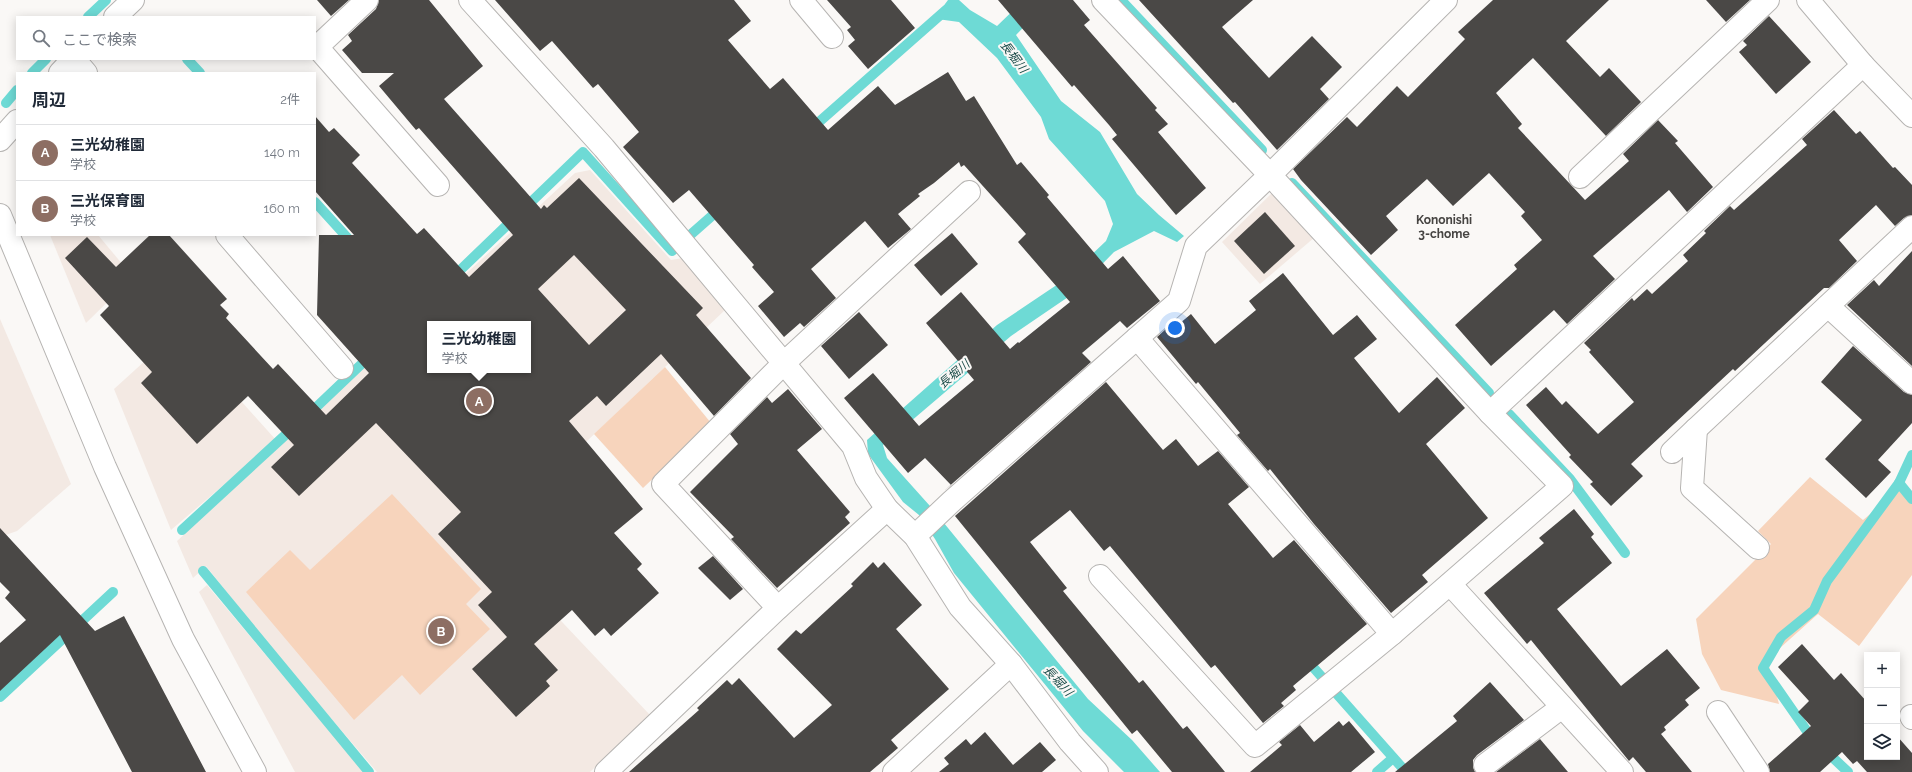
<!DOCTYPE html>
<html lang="ja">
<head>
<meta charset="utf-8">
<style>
	body { margin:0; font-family:Raleway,"Noto Sans JP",sans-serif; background:#f6f6f7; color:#1f2937 }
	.controls { position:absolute; right:12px; bottom:12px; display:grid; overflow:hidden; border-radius:0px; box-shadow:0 2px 10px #0003 }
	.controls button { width:36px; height:36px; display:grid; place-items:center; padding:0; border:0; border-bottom:1px solid #e0e1e3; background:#fff; color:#1f2937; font:20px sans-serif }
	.you { position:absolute; left:1175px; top:328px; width:14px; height:14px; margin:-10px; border:3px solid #fff; border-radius:50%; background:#1a73e8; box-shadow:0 0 0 6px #1a73e833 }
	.badge { display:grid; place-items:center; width:26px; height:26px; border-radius:50%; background:#458d89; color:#fff; font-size:13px; font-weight:700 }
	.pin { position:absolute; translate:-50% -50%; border:2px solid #fff; box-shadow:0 1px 4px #0006 }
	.popup { position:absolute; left:427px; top:321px; width:104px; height:52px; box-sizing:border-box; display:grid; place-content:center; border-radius:0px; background:#fff; filter:drop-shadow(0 1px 3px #0005); font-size:13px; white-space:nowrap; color:#747a83 }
	.popup b { font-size:15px; color:#1f2937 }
	.popup::after { content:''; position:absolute; left:50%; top:100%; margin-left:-8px; border:8px solid transparent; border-top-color:#fff }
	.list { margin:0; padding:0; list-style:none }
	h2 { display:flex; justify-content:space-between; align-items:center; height:52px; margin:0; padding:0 16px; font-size:17px }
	h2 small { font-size:13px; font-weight:400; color:#747a83 }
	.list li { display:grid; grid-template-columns:26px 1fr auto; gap:12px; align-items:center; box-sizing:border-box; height:56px; padding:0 16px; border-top:1px solid #e0e1e3 }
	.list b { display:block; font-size:15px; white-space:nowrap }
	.list p { margin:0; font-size:13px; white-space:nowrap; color:#747a83 }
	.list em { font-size:13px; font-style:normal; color:#747a83 }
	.icon { flex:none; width:22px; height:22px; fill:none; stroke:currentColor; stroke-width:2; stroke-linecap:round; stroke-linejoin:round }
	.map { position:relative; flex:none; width:1912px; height:772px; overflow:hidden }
	.search { position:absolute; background:#fff; box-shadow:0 2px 10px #0003; left:16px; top:16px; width:300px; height:44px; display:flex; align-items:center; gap:10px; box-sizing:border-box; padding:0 14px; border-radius:0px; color:#747a83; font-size:15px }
	.panel { position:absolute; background:#fff; box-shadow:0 2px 10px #0003; left:16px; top:72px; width:300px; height:164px; border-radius:0px }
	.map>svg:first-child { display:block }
</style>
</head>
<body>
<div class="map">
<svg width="1912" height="772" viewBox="0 0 1912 772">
	<rect width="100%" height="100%" fill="#faf8f6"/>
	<g fill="#f3e9e3" fill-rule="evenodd">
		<path d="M 590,170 L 671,260 L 683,258 L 725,310 L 548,478 L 546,605 L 650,715 L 590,772 L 377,772 L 281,660 L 206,566 L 193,578 L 177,541 L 575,173 ZM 430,324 L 528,324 L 528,370 L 430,370 Z"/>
		<path d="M 1273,192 L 1315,237 L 1260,284 L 1222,242 Z"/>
		<path d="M 50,235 L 98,235 L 133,277 L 86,323 Z"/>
		<path d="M 0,319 L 71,484 L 17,531 L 0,537 Z"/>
		<path d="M 178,331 L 276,440 L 171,530 L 114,389 Z"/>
		<path d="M 207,585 L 364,772 L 295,772 L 199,592 Z"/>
	</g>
	<g fill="#f7d4bc">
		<path d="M 665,367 L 711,423 L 643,488 L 594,434 Z"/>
		<path d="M 1810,477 L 1863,520 L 1905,485 L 1912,494 L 1912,575 L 1859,646 L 1818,614 L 1780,648 L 1769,666 L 1779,704 L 1721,690 L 1702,654 L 1696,619 L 1771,544 L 1758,531 Z"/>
		<path d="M 392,494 L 481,589 L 466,604 L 490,629 L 420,695 L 402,675 L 354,720 L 246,592 L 290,550 L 310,570 Z"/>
	</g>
	<path fill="#6edad5" d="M 948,0 L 959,0 L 970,10 L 997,26 L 1024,0 L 1050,0 L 1016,35 L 1061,101 L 1100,132 L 1137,194 L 1159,215 L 1184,236 L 1177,242 L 1154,231 L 1114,252 L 1074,293 L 1011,336 L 883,445 L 887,458 L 930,506 L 1088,699 L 1132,740 L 1160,772 L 1124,772 L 1083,731 L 954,573 L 935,539 L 919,515 L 903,502 L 868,454 L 867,440 L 997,325 L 1067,278 L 1106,241 L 1113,224 L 1105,201 L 1049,139 L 1041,117 L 997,58 L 959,22 L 937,19 L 939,12 Z"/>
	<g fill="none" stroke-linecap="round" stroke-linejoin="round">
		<g stroke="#6edad5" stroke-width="10">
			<path d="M 1121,0 L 1262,150"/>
			<path d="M 88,17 L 106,0"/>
			<path d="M 187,59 L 200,73"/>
			<path d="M 32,73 L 46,59"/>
			<path d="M 6,103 L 17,90"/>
			<path d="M 811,129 L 946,10"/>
			<path d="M 1292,183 L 1489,393"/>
			<path d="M 315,202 L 354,245"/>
			<path d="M 453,277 L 583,152 L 672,251 L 722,207"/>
			<path d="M 1509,414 L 1570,479 L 1625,553"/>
			<path d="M 308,415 L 370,356"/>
			<path d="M 1899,483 L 1912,499"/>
			<path d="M 182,530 L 294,427"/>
			<path d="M 203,571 L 369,772"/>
			<path d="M 1305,658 L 1406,772"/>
			<path d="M 0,697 L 113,592"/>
			<path d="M 1377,772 L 1393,758"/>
			<path d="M 1848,772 L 1811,737 L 1763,668 L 1781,637 L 1814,610 L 1827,581 L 1899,483 L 1912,455"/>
		</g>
	</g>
	<g fill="#4a4846" fill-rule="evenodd">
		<path d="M 317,0 L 349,0 L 331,16 Z"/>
		<path d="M 379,0 L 429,0 L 483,66 L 444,99 L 541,209 L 544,205 L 547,208 L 579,178 L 703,308 L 696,315 L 751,378 L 714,416 L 661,354 L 606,406 L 597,396 L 569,421 L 643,509 L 614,533 L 642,564 L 637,569 L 659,593 L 611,636 L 604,628 L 595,636 L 572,610 L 534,644 L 558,670 L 546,681 L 550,686 L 516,717 L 472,669 L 507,637 L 478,605 L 492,592 L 438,534 L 461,512 L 376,423 L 299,496 L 271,467 L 294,445 L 248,396 L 197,444 L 141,383 L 152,372 L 100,315 L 109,306 L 65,258 L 87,237 L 116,267 L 150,235 L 169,235 L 227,299 L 220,305 L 229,314 L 226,318 L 273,369 L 278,364 L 326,415 L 369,373 L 317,315 L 319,235 L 354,235 L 315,191 L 315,116 L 329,132 L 334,128 L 360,155 L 352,163 L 417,234 L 424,228 L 469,277 L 513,235 L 419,128 L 416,130 L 379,86 L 394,73 L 362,73 L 342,50 L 352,41 L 348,35 L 376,9 ZM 574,255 L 626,310 L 589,345 L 538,289 ZM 430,324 L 528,324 L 528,370 L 430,370 Z"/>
		<path d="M 495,0 L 734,0 L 751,21 L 728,40 L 770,89 L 783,78 L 828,130 L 878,86 L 895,105 L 948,72 L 966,101 L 974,96 L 1017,165 L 1021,162 L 1049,195 L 1047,197 L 1108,269 L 1123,256 L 1160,301 L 1127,328 L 1120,321 L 1082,353 L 1091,362 L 945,490 L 951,485 L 925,458 L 908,473 L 844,398 L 873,373 L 919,426 L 974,380 L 926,323 L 961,292 L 1010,349 L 1018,342 L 1019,343 L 1070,302 L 1018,242 L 1026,234 L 964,165 L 961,167 L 959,162 L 934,183 L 918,194 L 920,196 L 898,214 L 911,229 L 888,248 L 865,221 L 811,269 L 836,298 L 804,327 L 800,323 L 784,337 L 758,306 L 774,292 L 752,267 L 754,265 L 689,190 L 673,203 L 623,147 L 639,132 L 598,84 L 593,88 L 552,41 L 540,51 Z"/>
		<path d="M 827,0 L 891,0 L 915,28 L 868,69 L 848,46 L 855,40 L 847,30 L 851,27 Z"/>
		<path d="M 998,0 L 1073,0 L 1090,20 L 1084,25 L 1157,108 L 1155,110 L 1168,124 L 1158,132 L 1206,188 L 1176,215 L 1112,139 L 1117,135 L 1109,125 L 1074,85 L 1072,87 Z"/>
		<path d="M 1139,0 L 1253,0 L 1222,27 L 1269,78 L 1312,36 L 1342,67 L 1320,89 L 1329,99 L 1277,150 L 1235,102 L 1233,103 Z"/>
		<path d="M 1493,0 L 1609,0 L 1566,41 L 1600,77 L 1609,68 L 1641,102 L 1606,136 L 1533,58 L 1496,93 L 1522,124 L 1518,128 L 1585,200 L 1629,161 L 1623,154 L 1658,120 L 1678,141 L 1675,143 L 1713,187 L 1687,212 L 1669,190 L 1593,256 L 1615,279 L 1567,324 L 1554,310 L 1491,366 L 1455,325 L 1517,269 L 1514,265 L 1542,240 L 1521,216 L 1525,212 L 1489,173 L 1453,206 L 1427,179 L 1386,216 L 1398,230 L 1371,255 L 1301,180 L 1293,169 L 1347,117 L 1357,127 L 1397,86 L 1408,97 L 1465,39 L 1458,32 Z"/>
		<path d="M 1706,0 L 1750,0 L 1726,22 Z"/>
		<path d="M 1769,16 L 1811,62 L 1776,94 L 1739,52 L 1747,45 L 1743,41 Z"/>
		<path d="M 1834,110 L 1856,134 L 1860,131 L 1893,168 L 1895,167 L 1912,185 L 1912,215 L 1904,218 L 1895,226 L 1876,205 L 1839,240 L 1857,261 L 1829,288 L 1824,288 L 1735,371 L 1733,369 L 1631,464 L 1643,476 L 1611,506 L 1590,484 L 1593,482 L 1569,457 L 1571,455 L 1526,405 L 1546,387 L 1562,405 L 1566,401 L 1598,434 L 1634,402 L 1589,352 L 1591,350 L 1584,343 L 1632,298 L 1634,301 L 1647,289 L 1652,294 L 1688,261 L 1683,255 L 1706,233 L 1704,231 L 1730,206 L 1734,210 L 1807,145 L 1802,139 Z"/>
		<path d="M 1265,212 L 1295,246 L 1264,274 L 1234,241 Z"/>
		<path d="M 952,233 L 978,264 L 941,296 L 914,265 Z"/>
		<path d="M 1912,251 L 1912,366 L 1847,305 L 1874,280 L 1879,286 Z"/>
		<path d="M 1283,273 L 1333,335 L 1357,315 L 1377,339 L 1354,358 L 1399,413 L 1437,377 L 1465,408 L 1426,444 L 1488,518 L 1422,575 L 1428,582 L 1391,613 L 1314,524 L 1270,469 L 1268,471 L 1237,435 L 1240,433 L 1198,382 L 1196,384 L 1157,337 L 1176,320 L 1179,324 L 1191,314 L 1215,344 L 1256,310 L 1249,301 Z"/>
		<path d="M 859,312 L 888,345 L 849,379 L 821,346 Z"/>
		<path d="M 1853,346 L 1904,392 L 1912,395 L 1912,423 L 1878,460 L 1891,472 L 1866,498 L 1825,459 L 1862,420 L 1821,382 Z"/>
		<path d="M 1106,382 L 1163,450 L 1176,439 L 1198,466 L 1218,451 L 1249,487 L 1228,504 L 1273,558 L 1294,540 L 1367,624 L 1293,686 L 1296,690 L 1281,703 L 1284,706 L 1263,723 L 1215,665 L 1211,668 L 1110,546 L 1104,551 L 1070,510 L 1030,542 L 1067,588 L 1063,591 L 1139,683 L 1143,680 L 1183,729 L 1187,726 L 1225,772 L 1172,772 L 1137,730 L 1132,734 L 955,516 Z"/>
		<path d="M 788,389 L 822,429 L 797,450 L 850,512 L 845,517 L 850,523 L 777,588 L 731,539 L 734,537 L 690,492 L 738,444 L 730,434 L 767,397 L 772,403 Z"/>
		<path d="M 1574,509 L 1594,534 L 1591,537 L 1612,563 L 1557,609 L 1621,686 L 1667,649 L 1700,688 L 1685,700 L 1689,705 L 1664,727 L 1666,730 L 1661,734 L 1692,772 L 1646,772 L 1633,757 L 1629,761 L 1531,640 L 1527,644 L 1484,593 L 1544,543 L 1539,538 Z"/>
		<path d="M 0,528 L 95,631 L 124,616 L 206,772 L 132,772 L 60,635 L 0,691 L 0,643 L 26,620 L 5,598 L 10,592 L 0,582 Z"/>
		<path d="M 713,556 L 743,589 L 730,600 L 698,568 Z"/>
		<path d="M 873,562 L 878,568 L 884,562 L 922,605 L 896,629 L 949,689 L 891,740 L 898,748 L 870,772 L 629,772 L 699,710 L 697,708 L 727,680 L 732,685 L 739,678 L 794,738 L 832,705 L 777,649 L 796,630 L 801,634 L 853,586 L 851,584 Z"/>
		<path d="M 1802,644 L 1834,680 L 1841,673 L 1867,702 L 1867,757 L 1897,757 L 1897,736 L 1912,753 L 1912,772 L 1867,772 L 1857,761 L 1853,764 L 1842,752 L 1820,772 L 1770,772 L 1768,764 L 1811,726 L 1798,712 L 1809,701 L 1778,667 Z"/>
		<path d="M 1490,682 L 1524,720 L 1477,755 L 1473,760 L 1473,767 L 1475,772 L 1395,772 L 1457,721 L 1453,716 Z"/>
		<path d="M 1339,721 L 1343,726 L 1349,721 L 1375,752 L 1351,772 L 1250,772 L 1282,745 L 1279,742 L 1300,725 L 1314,742 Z"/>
		<path d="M 985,732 L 1013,765 L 1040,742 L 1056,760 L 1042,772 L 939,772 L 949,764 L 944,758 L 966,739 L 971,745 Z"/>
		<path d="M 1540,739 L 1568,772 L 1496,772 Z"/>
	</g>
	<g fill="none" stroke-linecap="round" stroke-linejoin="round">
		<defs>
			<g id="minor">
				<path d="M 367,0 L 317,47 L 438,185"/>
				<path d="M 470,0 L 604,148 L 853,446 L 866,478 L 887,509 L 915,536 L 960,607 L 1011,664 L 1070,742 L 1097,772"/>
				<path d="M 801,0 L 832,37"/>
				<path d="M 1808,0 L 1863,65 L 1912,116"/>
				<path d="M 115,17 L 133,0"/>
				<path d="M 74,59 L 86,73"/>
				<path d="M 60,73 L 73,59"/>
				<path d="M 0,140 L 17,121"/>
				<path d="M 1580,177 L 1768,0"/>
				<path d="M 227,235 L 342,368"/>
				<path d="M 1828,306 L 1912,383"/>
				<path d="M 1137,338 L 1392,634"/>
				<path d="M 1490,413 L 1863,65"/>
				<path d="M 1696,429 L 1912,227"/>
				<path d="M 1672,452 L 1696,429 L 1692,488 L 1758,548"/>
				<path d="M 915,536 L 952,501 L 1179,301 L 1196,246 L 1270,175 L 1446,0"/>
				<path d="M 1100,576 L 1255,746 L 1392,634 L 1562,486 L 1490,413 L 1270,175 L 1103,0"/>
				<path d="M 1450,584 L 1622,772"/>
				<path d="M 778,608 L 663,484 L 784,363 L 969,192"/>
				<path d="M 1718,712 L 1758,772"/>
				<path d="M 1911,716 L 1912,718"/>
				<path d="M 1485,765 L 1562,707"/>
				<path d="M 606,772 L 778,608 L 887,509"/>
				<path d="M 894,772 L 1011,664"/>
			</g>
			<path id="tertiary" d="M 0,215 L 105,467 L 183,639 L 255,772"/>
		</defs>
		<use href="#minor" stroke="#b6b4b2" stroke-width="24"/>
		<use href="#tertiary" stroke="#b6b4b2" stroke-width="24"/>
		<use href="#minor" stroke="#fff" stroke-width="22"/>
		<use href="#tertiary" stroke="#fff" stroke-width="22"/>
	</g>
	<g text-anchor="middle" stroke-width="4" stroke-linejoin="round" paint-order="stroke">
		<g font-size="12" font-style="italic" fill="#1a4b48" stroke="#faf8f6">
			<text transform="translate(1014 57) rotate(53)" y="4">長堀川</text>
			<text transform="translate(954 374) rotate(-40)" y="4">長堀川</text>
			<text transform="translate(1058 681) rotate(47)" y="4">長堀川</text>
		</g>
		<g font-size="12" font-weight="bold" fill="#464442" stroke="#faf8f6">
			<text x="1444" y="224">Kononishi<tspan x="1444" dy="14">3-chome</tspan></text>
		</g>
	</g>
</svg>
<div class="controls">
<button>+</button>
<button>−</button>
<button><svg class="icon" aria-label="layers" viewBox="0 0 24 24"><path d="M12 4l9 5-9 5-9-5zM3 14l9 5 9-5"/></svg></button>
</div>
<div class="you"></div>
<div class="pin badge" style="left:479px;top:401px;background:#8d6e63">A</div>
<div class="popup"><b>三光幼稚園</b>学校</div>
<div class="pin badge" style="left:441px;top:631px;background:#8d6e63">B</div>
<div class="search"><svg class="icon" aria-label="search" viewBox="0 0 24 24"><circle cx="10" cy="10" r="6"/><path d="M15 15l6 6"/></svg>ここで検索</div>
<section class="panel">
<h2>周辺<small>2件</small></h2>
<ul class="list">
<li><span class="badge" style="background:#8d6e63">A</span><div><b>三光幼稚園</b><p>学校</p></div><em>140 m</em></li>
<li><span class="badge" style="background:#8d6e63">B</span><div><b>三光保育園</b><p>学校</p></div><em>160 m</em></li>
</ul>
</section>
</div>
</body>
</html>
